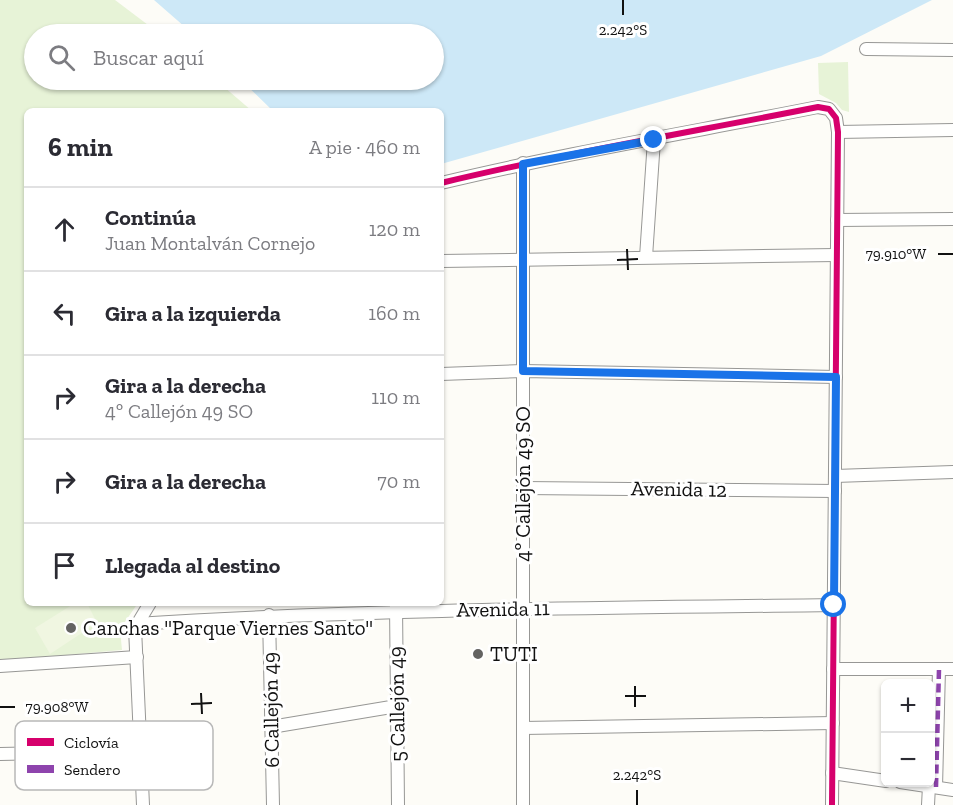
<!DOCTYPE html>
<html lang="es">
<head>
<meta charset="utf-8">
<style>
	body { margin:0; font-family:"Zilla Slab",serif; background:#f2f2f3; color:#2b2b33 }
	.controls { position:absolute; right:18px; bottom:18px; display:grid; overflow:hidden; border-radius:9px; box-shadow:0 2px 4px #0004 }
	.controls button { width:54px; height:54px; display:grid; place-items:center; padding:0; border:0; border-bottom:2px solid #e1e1e2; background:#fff; color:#2b2b33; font:30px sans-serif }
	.stop { position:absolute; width:18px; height:18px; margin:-14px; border:4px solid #1a73e8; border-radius:50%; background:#fff }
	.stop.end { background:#1a73e8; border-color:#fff; box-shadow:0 2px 6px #0008 }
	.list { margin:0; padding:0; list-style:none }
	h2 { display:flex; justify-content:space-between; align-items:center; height:78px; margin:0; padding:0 24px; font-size:26px }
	h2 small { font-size:20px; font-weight:400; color:#7c7c81 }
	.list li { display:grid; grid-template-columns:39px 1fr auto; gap:18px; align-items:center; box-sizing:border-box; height:84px; padding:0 24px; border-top:2px solid #e1e1e2 }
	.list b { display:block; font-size:22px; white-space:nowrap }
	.list p { margin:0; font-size:20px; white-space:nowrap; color:#7c7c81 }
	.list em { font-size:20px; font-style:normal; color:#7c7c81 }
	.icon { flex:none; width:33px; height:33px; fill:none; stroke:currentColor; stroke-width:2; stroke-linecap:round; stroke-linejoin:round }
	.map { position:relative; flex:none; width:953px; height:805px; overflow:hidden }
	.search { position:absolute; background:#fff; box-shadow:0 2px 4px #0004; left:24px; top:24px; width:420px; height:66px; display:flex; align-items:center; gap:15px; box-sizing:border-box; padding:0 21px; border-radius:33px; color:#7c7c81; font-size:22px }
	.panel { position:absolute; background:#fff; box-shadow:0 2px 4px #0004; left:24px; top:108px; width:420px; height:498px; border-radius:9px }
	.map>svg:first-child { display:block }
</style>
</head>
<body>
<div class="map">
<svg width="953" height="805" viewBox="0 0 953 805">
	<rect width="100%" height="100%" fill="#fdfcf7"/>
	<g fill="#e7f3d7">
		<path d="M 0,0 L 115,0 L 160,34 L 34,34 L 34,80 L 216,80 L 252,111 L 27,111 L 27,603 L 138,603 L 120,629 L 122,650 L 0,661 Z"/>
		<path d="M 848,62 L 849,112 L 842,110 L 836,103 L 819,94 L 818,63 Z"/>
	</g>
	<path fill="#f0f6e1" d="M 75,603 L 87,603 L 97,623 L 50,654 L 35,628 Z"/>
	<path fill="#cde8f7" d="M 154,0 L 932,0 L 821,56 L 441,164 L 441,111 L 273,111 L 241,80 L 434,80 L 434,34 L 193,34 Z"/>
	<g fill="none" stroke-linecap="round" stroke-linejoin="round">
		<defs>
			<g id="street">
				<path d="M 866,49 L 953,50"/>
				<path d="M 838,132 L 953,130"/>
				<path d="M 523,163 L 523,805"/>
				<path d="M 441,183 C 566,153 692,132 818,107 L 829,109 L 836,118 L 838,132 L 832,805"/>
				<path d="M 837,220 L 953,219"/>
				<path d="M 646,257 L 654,140"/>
				<path d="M 441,261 L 836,255"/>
				<path d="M 441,374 L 523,371 L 836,377"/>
				<path d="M 835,476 L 953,472"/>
				<path d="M 523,488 L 835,491"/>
				<path d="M 396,605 L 398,805"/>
				<path d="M 269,615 L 273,805"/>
				<path d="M 136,624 C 369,609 601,608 834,605"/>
				<path d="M 0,666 L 137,657"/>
				<path d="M 833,669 L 953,669"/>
				<path d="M 271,727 L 397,706"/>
				<path d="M 523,728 L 833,723"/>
				<path d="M 0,754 L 142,751"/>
				<path d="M 832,773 L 886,781"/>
				<path d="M 900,782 L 953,790"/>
				<path d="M 936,787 L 939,669"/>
				<path d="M 143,805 L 135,628 L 150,603"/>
				<path d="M 928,805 L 929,786"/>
			</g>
		</defs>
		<use href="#street" stroke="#979795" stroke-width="14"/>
		<use href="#street" stroke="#fffffe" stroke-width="12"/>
		<path stroke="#8e44ad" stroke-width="4.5" stroke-dasharray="9 4.5" stroke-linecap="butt" d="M 936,787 L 939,669"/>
		<defs>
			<path id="cycleway" d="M 441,183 C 566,153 692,132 818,107 L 829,109 L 836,118 L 838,132 L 832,805"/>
		</defs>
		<use href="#cycleway" stroke="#fff" stroke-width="10"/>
		<use href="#cycleway" stroke="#d6006c" stroke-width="6"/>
	</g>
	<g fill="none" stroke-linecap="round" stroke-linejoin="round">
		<path stroke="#1a73e8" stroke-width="8" d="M 654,140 L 523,164 L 523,371 L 836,377 L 834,605"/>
	</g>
	<path fill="none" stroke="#111" stroke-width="2" d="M 623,0 L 623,15M 627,249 L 628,270M 938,254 L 953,254M 617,260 L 638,259M 635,686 L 635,707M 201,693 L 202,714M 625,696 L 646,696M 191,704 L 212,703M 0,707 L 15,707M 637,790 L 637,805"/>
	<g fill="#646362" stroke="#fff" stroke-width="2">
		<circle cx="71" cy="628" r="6"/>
		<circle cx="478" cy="654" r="6"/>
	</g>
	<g text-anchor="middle" stroke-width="6" stroke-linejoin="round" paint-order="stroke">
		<g font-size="21" fill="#111" stroke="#fff">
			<text transform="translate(523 484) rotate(-90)" y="7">4º Callejón 49 SO</text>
			<text transform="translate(679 489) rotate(1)" y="7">Avenida 12</text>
			<text transform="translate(503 609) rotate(-1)" y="7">Avenida 11</text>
			<text transform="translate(397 704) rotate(-91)" y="7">5 Callejón 49</text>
			<text transform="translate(271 710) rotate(-91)" y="7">6 Callejón 49</text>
		</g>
		<g font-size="21" fill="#111" stroke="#fff" text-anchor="start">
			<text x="83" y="635">Canchas "Parque Viernes Santo"</text>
			<text x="490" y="661">TUTI</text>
		</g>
	</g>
	<rect x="15" y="721" width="198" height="69" rx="9" fill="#fff" stroke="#b8b8b8" stroke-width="1.5"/>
	<rect x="27" y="738" width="27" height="8" fill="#d6006c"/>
	<rect x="27" y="765" width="27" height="8" fill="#8e44ad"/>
	<g font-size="16" fill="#111">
		<text x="64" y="748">Ciclovía</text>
		<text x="64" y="775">Sendero</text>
	</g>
	<g font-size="15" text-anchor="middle" fill="#111" stroke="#fff" stroke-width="6" stroke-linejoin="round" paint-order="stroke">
		<text x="623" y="35">2.242°S</text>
		<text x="896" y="259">79.910°W</text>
		<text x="57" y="712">79.908°W</text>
		<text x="637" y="780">2.242°S</text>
	</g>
</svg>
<div class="controls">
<button>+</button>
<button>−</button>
</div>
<div class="stop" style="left:834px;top:605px"></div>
<div class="stop end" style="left:654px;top:140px"></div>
<div class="search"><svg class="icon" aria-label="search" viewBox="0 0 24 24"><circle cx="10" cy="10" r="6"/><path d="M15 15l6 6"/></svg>Buscar aquí</div>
<section class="panel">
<h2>6 min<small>A pie · 460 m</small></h2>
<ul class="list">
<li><svg class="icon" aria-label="ahead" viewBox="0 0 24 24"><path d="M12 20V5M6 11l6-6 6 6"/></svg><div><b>Continúa</b><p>Juan Montalván Cornejo</p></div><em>120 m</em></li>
<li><svg class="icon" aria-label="left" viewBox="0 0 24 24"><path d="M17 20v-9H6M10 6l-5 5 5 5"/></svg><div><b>Gira a la izquierda</b></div><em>160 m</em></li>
<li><svg class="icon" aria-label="right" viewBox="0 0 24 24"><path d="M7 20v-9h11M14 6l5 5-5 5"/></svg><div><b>Gira a la derecha</b><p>4º Callejón 49 SO</p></div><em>110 m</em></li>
<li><svg class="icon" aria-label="right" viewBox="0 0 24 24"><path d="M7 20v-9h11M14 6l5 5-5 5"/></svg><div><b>Gira a la derecha</b></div><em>70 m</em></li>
<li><svg class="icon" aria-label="arrive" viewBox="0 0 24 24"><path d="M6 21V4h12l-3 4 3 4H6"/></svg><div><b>Llegada al destino</b></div></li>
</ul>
</section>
</div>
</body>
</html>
